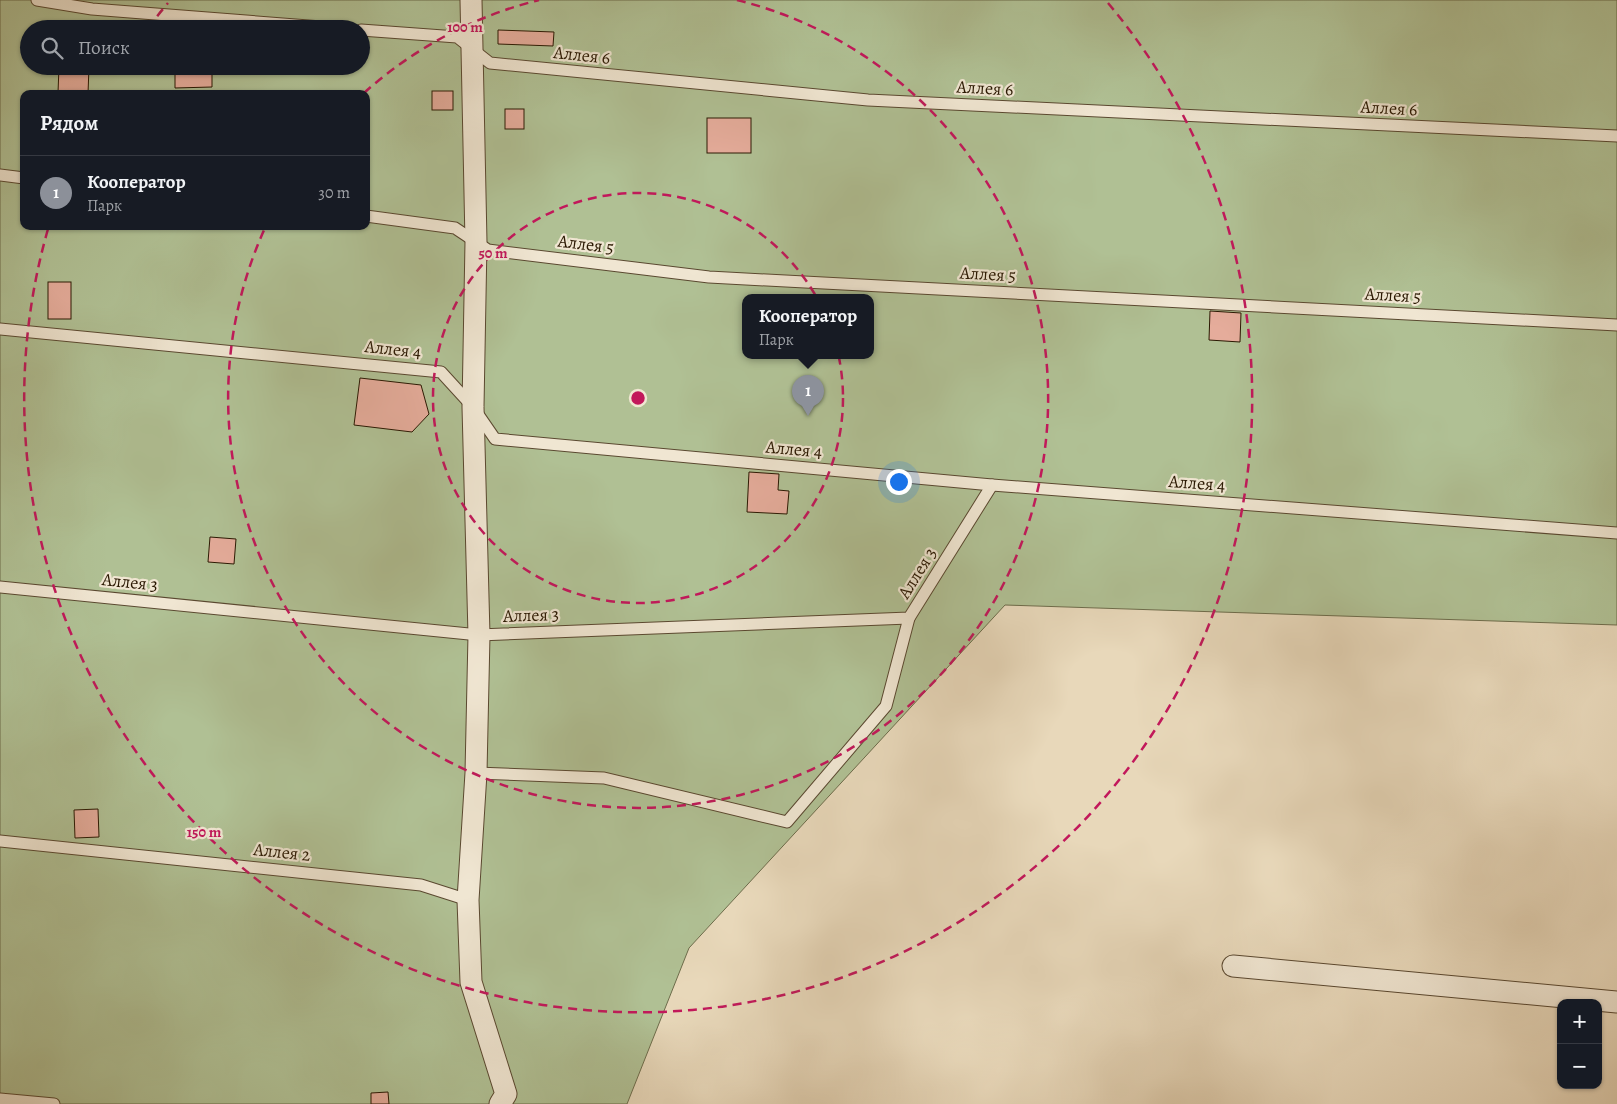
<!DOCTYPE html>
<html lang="ru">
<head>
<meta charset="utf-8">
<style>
	body { margin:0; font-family:Alegreya,serif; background:#20242c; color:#f1f3f6 }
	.controls { position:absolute; right:15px; bottom:15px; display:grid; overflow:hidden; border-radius:10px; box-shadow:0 1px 4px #0004 }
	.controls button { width:45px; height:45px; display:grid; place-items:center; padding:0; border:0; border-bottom:1px solid #363941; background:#171b24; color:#f1f3f6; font:25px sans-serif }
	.you { position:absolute; left:898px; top:481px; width:18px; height:18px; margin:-12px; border:4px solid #fff; border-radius:50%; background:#1a73e8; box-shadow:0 0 0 8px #1a73e833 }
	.badge { display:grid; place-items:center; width:32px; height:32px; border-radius:50%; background:#8c9099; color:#fff; font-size:16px; font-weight:700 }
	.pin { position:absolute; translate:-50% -41px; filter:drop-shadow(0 1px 2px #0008) }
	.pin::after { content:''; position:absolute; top:26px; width:18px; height:15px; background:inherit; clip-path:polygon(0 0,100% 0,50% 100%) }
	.popup { position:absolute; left:742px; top:294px; width:132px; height:65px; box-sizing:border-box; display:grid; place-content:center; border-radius:10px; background:#171b24; filter:drop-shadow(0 1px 4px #0005); font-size:16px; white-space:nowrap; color:#9ea1a6 }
	.popup b { font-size:19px; color:#f1f3f6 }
	.popup::after { content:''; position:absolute; left:50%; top:100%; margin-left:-10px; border:10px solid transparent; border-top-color:#171b24 }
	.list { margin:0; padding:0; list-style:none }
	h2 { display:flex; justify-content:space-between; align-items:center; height:65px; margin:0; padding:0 20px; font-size:21px }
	h2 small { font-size:16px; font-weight:400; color:#9ea1a6 }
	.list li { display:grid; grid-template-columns:32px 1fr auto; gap:15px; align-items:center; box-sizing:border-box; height:75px; padding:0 20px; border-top:1px solid #363941 }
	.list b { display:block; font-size:19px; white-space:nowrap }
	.list p { margin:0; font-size:16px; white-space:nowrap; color:#9ea1a6 }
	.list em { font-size:16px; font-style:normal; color:#9ea1a6 }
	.icon { flex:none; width:28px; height:28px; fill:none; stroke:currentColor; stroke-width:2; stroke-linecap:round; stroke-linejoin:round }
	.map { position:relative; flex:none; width:1617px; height:1104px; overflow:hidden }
	.search { position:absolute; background:#171b24; box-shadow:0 1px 4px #0004; left:20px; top:20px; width:350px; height:55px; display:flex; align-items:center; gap:12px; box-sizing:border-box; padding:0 18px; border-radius:28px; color:#9ea1a6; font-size:19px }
	.panel { position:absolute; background:#171b24; box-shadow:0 1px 4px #0004; left:20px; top:90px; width:350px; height:140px; border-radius:10px }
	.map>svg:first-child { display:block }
</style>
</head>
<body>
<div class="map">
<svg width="1617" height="1104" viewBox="0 0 1617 1104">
	<rect width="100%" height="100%" fill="#e8d8ba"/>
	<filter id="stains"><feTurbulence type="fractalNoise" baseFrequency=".004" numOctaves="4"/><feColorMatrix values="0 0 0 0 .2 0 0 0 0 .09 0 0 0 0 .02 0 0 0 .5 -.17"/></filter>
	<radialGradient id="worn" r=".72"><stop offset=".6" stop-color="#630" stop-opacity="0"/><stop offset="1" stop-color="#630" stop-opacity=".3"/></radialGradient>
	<path fill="#b0c094" stroke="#6d6c4b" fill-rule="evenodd" d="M 0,0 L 1617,0 L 1617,625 L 1005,605 L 689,948 L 627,1104 L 0,1104 ZM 29,29 L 361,29 L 361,66 L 29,66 ZM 24,94 L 366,94 L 366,226 L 24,226 ZM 746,297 L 870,297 L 870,355 L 746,355 Z"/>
	<g fill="#e5ac9b" stroke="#2a1802">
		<path d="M 498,30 L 554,32 L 553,46 L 498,44 Z"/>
		<path d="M 59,66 L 89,66 L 88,94 L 58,93 Z"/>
		<path d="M 175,66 L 212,66 L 212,87 L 175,88 Z"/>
		<rect x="432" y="91" width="21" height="19"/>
		<rect x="505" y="109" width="19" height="20"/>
		<rect x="707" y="118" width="44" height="35"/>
		<rect x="48" y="282" width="23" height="37"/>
		<path d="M 1210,311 L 1241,313 L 1240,342 L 1209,340 Z"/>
		<path d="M 360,378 L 421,385 L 429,414 L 412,432 L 354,425 Z"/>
		<path d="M 749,472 L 779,474 L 778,490 L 789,491 L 787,514 L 747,512 Z"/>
		<path d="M 210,537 L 236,539 L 234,564 L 208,562 Z"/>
		<path d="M 98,809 L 99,837 L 75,838 L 74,810 Z"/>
		<path d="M 388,1092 L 389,1104 L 371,1104 L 371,1093 Z"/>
	</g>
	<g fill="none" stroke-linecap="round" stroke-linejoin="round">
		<defs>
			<g id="lane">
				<path d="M 37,0 L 92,9 L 347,29"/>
				<path d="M 361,30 L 457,37 L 490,63 L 868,100 L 1617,136"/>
				<path d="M 0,175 L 24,178"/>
				<path d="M 366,216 L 455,228 L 488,250 L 709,277 L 1617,325"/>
				<path d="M 0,329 L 441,372 L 473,407 L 495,439 L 992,485 L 1617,533"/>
				<path d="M 0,587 L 479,635 L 909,618 L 992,485"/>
				<path d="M 476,773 L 604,778 L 787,822 L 886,706 L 909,618"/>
				<path d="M 0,841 L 421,885 L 468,900"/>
				<path d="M 0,1099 L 54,1104"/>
			</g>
			<g id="street">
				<path d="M 471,0 L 476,242 L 473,407 L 479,635 L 476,773 L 468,900 L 471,982 L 506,1094 L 500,1104"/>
				<path d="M 1233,966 L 1617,1002"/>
			</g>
		</defs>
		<use href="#lane" stroke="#5a4830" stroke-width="13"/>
		<use href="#street" stroke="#5a4830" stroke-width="23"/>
		<use href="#lane" stroke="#f0e6d2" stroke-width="11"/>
		<use href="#street" stroke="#f0e6d2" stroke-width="21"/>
	</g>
	<g fill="none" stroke="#c2185b" stroke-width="2.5" stroke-dasharray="9 6">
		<circle cx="638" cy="398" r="205"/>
		<path d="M364 93A410 410 0 0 1 539 0M737 0A410 410 0 1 1 265 228"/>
		<path d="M148 28A614 614 0 0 1 168 3M1108 3A614 614 0 1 1 48 229"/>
	</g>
	<g text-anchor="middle" stroke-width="4.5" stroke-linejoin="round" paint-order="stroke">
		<g font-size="18" fill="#2a1802" stroke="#f0e6d2">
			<text transform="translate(582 55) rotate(6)" y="6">Аллея 6</text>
			<text transform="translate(985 88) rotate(3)" y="6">Аллея 6</text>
			<text transform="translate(1389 108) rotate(3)" y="6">Аллея 6</text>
			<text transform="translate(586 244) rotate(7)" y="6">Аллея 5</text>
			<text transform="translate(988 274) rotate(3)" y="6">Аллея 5</text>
			<text transform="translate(1393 295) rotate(3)" y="6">Аллея 5</text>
			<text transform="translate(393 349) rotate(6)" y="6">Аллея 4</text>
			<text transform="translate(794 449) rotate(5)" y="6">Аллея 4</text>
			<text transform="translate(1197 483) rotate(4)" y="6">Аллея 4</text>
			<text transform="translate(917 573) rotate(-58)" y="6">Аллея 3</text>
			<text transform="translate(130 582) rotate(6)" y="6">Аллея 3</text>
			<text transform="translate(531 615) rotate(-2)" y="6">Аллея 3</text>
			<text transform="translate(282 852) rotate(6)" y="6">Аллея 2</text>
		</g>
	</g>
	<circle cx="638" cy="398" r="8" fill="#c2185b" stroke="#f0e6d2" stroke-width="2.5"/>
	<g font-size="15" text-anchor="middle" font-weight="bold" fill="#c2185b" stroke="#f0e6d2" stroke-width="4.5" stroke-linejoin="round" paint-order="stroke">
		<text x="465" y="32">100 m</text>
		<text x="493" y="258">50 m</text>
		<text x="204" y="837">150 m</text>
	</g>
	<rect width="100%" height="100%" filter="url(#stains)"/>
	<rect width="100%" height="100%" fill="url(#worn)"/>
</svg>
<div class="controls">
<button>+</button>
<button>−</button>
</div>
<div class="you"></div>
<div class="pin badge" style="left:808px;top:416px">1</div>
<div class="popup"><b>Кооператор</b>Парк</div>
<div class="search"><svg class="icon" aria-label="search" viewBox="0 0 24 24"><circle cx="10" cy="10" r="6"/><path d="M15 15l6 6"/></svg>Поиск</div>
<section class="panel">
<h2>Рядом<small></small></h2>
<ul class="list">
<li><span class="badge">1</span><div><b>Кооператор</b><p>Парк</p></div><em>30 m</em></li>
</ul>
</section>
</div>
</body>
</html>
